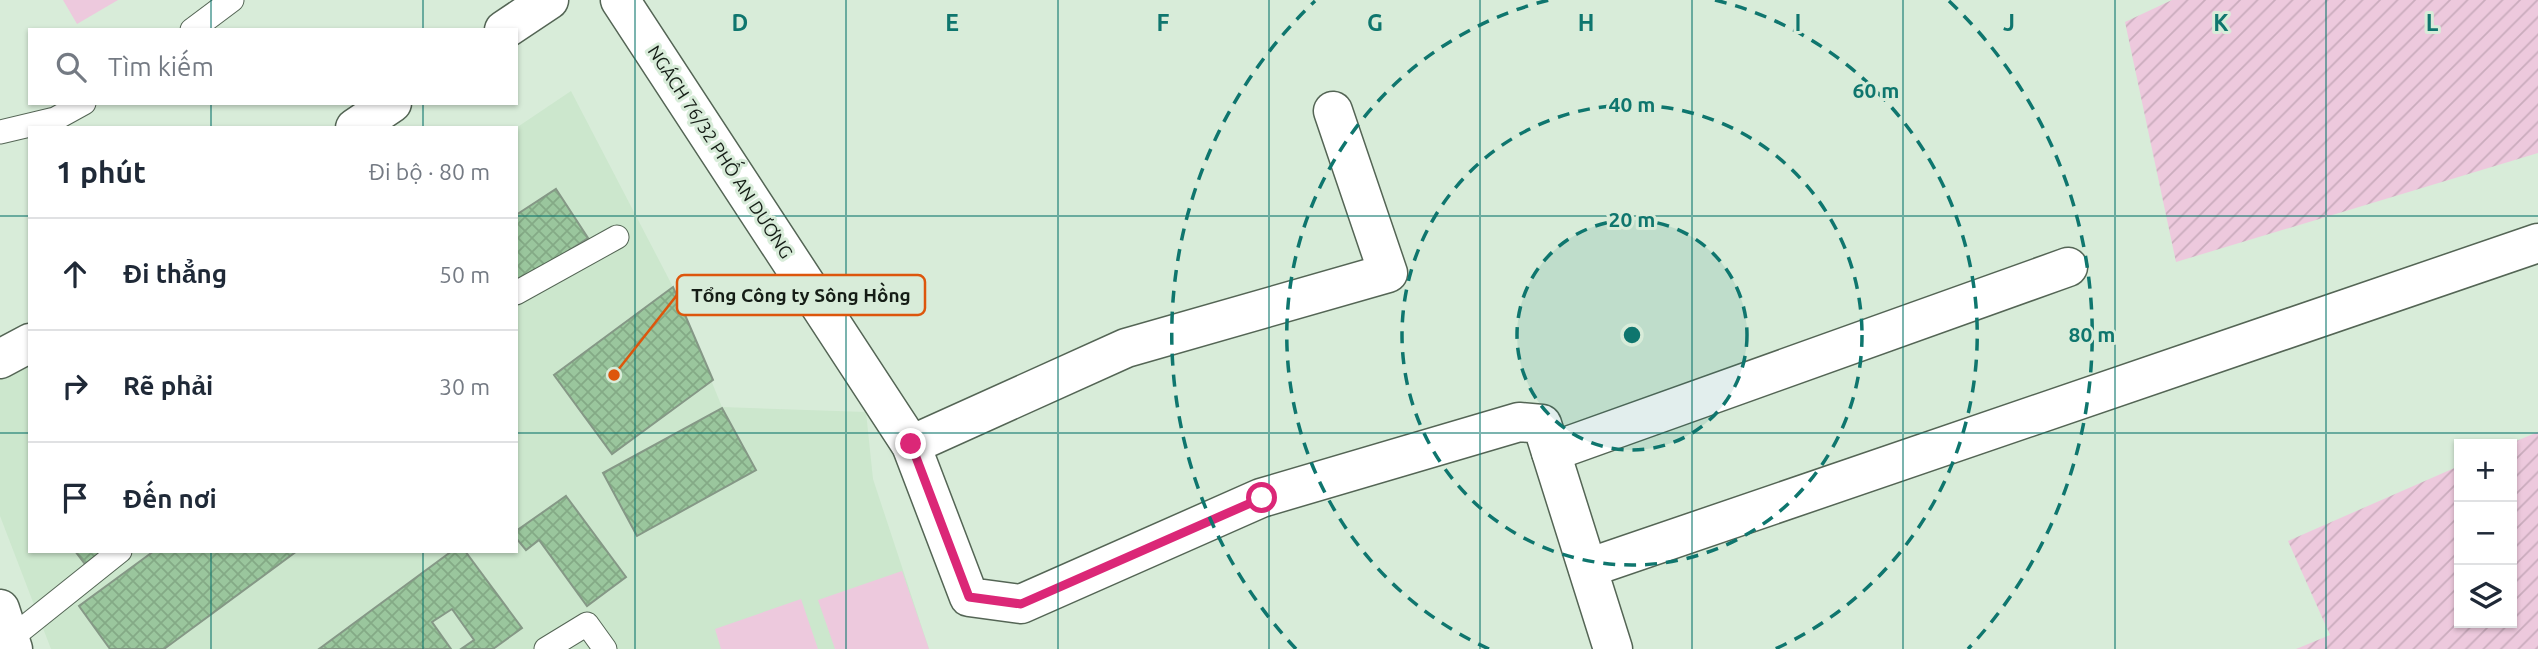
<!DOCTYPE html>
<html lang="vi">
<head>
<meta charset="utf-8">
<style>
	body { margin:0; font-family:Ubuntu,sans-serif; background:#f6f6f7; color:#1f2937 }
	.controls { position:absolute; right:21px; bottom:21px; display:grid; overflow:hidden; border-radius:0px; box-shadow:0 2px 5px #0004 }
	.controls button { width:63px; height:63px; display:grid; place-items:center; padding:0; border:0; border-bottom:2px solid #e0e1e3; background:#fff; color:#1f2937; font:35px sans-serif }
	.stop { position:absolute; width:21px; height:21px; margin:-16px; border:5px solid #db2777; border-radius:50%; background:#fff }
	.stop.end { background:#db2777; border-color:#fff; box-shadow:0 2px 7px #0008 }
	.list { margin:0; padding:0; list-style:none }
	h2 { display:flex; justify-content:space-between; align-items:center; height:91px; margin:0; padding:0 28px; font-size:30px }
	h2 small { font-size:23px; font-weight:400; color:#747a83 }
	.list li { display:grid; grid-template-columns:46px 1fr auto; gap:21px; align-items:center; box-sizing:border-box; height:112px; padding:0 28px; border-top:2px solid #e0e1e3 }
	.list b { display:block; font-size:26px; white-space:nowrap }
	.list em { font-size:23px; font-style:normal; color:#747a83 }
	.icon { flex:none; width:38px; height:38px; fill:none; stroke:currentColor; stroke-width:2; stroke-linecap:round; stroke-linejoin:round }
	.map { position:relative; flex:none; width:2538px; height:649px; overflow:hidden }
	.search { position:absolute; background:#fff; box-shadow:0 2px 5px #0004; left:28px; top:28px; width:490px; height:77px; display:flex; align-items:center; gap:18px; box-sizing:border-box; padding:0 24px; border-radius:0px; color:#747a83; font-size:26px }
	.panel { position:absolute; background:#fff; box-shadow:0 2px 5px #0004; left:28px; top:126px; width:490px; height:427px; border-radius:0px }
	.map>svg:first-child { display:block }
</style>
</head>
<body>
<div class="map">
<svg width="2538" height="649" viewBox="0 0 2538 649">
	<defs>
		<pattern id="garden-furrows" width="10" height="10" patternUnits="userSpaceOnUse" patternTransform="scale(1.75)"><rect width="10" height="10" fill="#edc9dd"/><path d="M-1 1l2-2M0 10L10 0M9 11l2-2" fill="none" stroke="#caacbd"/></pattern>
		<pattern id="building-cross-hatch" width="8" height="8" patternUnits="userSpaceOnUse" patternTransform="scale(1.75)"><rect width="8" height="8" fill="#9ac69d"/><path d="M0 0l8 8M0 8l8-8" fill="none" stroke="#84aa86"/></pattern>
	</defs>
	<rect width="100%" height="100%" fill="#d8ecd9"/>
	<path fill="#cce7cd" d="M 571,91 L 673,287 L 722,407 L 866,412 L 873,479 L 929,649 L 51,649 L 0,516 L 0,369 L 30,354 L 30,551 L 516,551 L 516,128 Z"/>
	<g fill="#edc9dd">
		<path d="M 63,0 L 118,0 L 77,24 Z"/>
		<path d="M 902,571 L 929,649 L 835,649 L 818,600 Z"/>
		<path d="M 801,599 L 818,649 L 721,649 L 715,629 Z"/>
	</g>
	<g fill="url(#garden-furrows)">
		<path d="M 2172,0 L 2538,0 L 2538,153 L 2176,262 L 2125,22 Z"/>
		<path d="M 2538,432 L 2538,649 L 2296,649 L 2330,635 L 2288,541 L 2459,466 L 2459,623 L 2512,623 L 2512,444 L 2509,444 Z"/>
	</g>
	<g fill="url(#building-cross-hatch)" stroke="#859886" stroke-width="2">
		<path d="M 556,189 L 588,238 L 516,285 L 516,215 Z"/>
		<path d="M 673,287 L 713,380 L 612,454 L 554,375 Z"/>
		<path d="M 722,408 L 756,470 L 637,536 L 603,473 Z"/>
		<path d="M 566,496 L 626,577 L 587,606 L 539,540 L 526,550 L 516,538 L 516,531 Z"/>
		<path d="M 75,551 L 102,551 L 85,564 Z"/>
		<path d="M 154,551 L 297,551 L 164,649 L 110,649 L 79,606 Z"/>
		<path d="M 452,551 L 465,551 L 522,628 L 493,649 L 461,649 L 474,640 L 452,609 L 432,622 L 451,649 L 319,649 Z"/>
	</g>
	<g fill="none" stroke-linecap="round" stroke-linejoin="round">
		<defs>
			<g id="lane">
				<path d="M 192,30 L 232,0"/>
				<path d="M 0,132 L 55,119 L 84,103"/>
				<path d="M 516,293 L 617,237"/>
				<path d="M 10,639 L 120,551"/>
				<path d="M 546,649 L 587,624 L 605,649"/>
			</g>
			<g id="street">
				<path d="M 620,0 L 911,445 L 969,597 L 1021,604 L 1261,498 L 1519,422 L 1542,424 L 1613,649"/>
				<path d="M 504,30 L 549,0"/>
				<path d="M 355,128 L 392,103"/>
				<path d="M 0,359 L 30,343"/>
				<path d="M 911,445 L 1126,348 L 1388,273 L 1333,111"/>
				<path d="M 1551,452 L 2068,267"/>
				<path d="M 1588,568 L 2538,243"/>
			</g>
			<path id="secondary" d="M 0,609 L 13,649"/>
		</defs>
		<use href="#lane" stroke="#546555" stroke-width="25"/>
		<use href="#street" stroke="#546555" stroke-width="41"/>
		<use href="#secondary" stroke="#546555" stroke-width="41"/>
		<use href="#lane" stroke="#fff" stroke-width="23"/>
		<use href="#street" stroke="#fff" stroke-width="38"/>
		<use href="#secondary" stroke="#fff" stroke-width="38"/>
	</g>
	<g fill="none" stroke-linecap="round" stroke-linejoin="round">
		<path stroke="#db2777" stroke-width="9" d="M 911,444 L 969,597 L 1021,604 L 1262,498"/>
	</g>
	<path fill="none" stroke="#0f766e" stroke-width="2" stroke-opacity="0.55" d="M 211,0 L 211,30M 423,0 L 423,30M 635,0 L 635,649M 846,0 L 846,649M 1058,0 L 1058,649M 1269,0 L 1269,649M 1480,0 L 1480,649M 1692,0 L 1692,649M 1903,0 L 1903,649M 2115,0 L 2115,649M 2326,0 L 2326,649M 211,103 L 211,128M 423,103 L 423,128M 0,216 L 30,216M 516,216 L 2538,216M 0,433 L 30,433M 516,433 L 2538,433M 211,551 L 211,649M 423,551 L 423,649"/>
	<circle cx="1632" cy="335" r="115" fill="#0f766e" fill-opacity=".12"/>
	<g fill="none" stroke="#0f766e" stroke-width="3.5" stroke-dasharray="12 9">
		<circle cx="1632" cy="335" r="115"/>
		<circle cx="1632" cy="335" r="230"/>
		<path d="M1489 649A345 345 0 0 1 1549 0M1715 0A345 345 0 0 1 1775 649"/>
		<path d="M1296 649A460 460 0 0 1 1315 1M1949 1A460 460 0 0 1 1968 649"/>
	</g>
	<g text-anchor="middle" stroke-width="6" stroke-linejoin="round" paint-order="stroke">
		<g font-size="18" fill="#151d16" stroke="#d8ecd9">
			<text transform="translate(720 152) rotate(57)" y="6">NGÁCH 76/32 PHỐ AN DƯƠNG</text>
		</g>
	</g>
	<g font-size="23" text-anchor="middle" font-weight="bold" fill="#0f766e" stroke="#d8ecd9" stroke-width="6" stroke-linejoin="round" paint-order="stroke">
		<text x="740" y="31">D</text>
		<text x="952" y="31">E</text>
		<text x="1163" y="31">F</text>
		<text x="1375" y="31">G</text>
		<text x="1586" y="31">H</text>
		<text x="1798" y="31">I</text>
		<text x="2009" y="31">J</text>
		<text x="2221" y="31">K</text>
		<text x="2432" y="31">L</text>
	</g>
	<circle cx="1632" cy="335" r="10" fill="#0f766e" stroke="#d8ecd9" stroke-width="3.5"/>
	<g font-size="21" text-anchor="middle" font-weight="bold" fill="#0f766e" stroke="#d8ecd9" stroke-width="6" stroke-linejoin="round" paint-order="stroke">
		<text x="1876" y="98">60 m</text>
		<text x="1632" y="112">40 m</text>
		<text x="1632" y="227">20 m</text>
		<text x="2092" y="342">80 m</text>
	</g>
	<path fill="none" stroke="#dd560c" stroke-width="2.5" d="M614 375L677 295"/>
	<circle fill="#dd560c" stroke="#d8ecd9" stroke-width="2.5" cx="614" cy="375" r="7"/>
	<rect fill="#d8ecd9" stroke="#dd560c" stroke-width="2.5" x="677" y="275" width="248" height="40" rx="7"/>
	<g font-size="19" text-anchor="middle" font-weight="bold" fill="#151d16">
		<text x="801" y="302">Tổng Công ty Sông Hồng</text>
	</g>
</svg>
<div class="controls">
<button>+</button>
<button>−</button>
<button><svg class="icon" aria-label="layers" viewBox="0 0 24 24"><path d="M12 4l9 5-9 5-9-5zM3 14l9 5 9-5"/></svg></button>
</div>
<div class="stop" style="left:1262px;top:498px"></div>
<div class="stop end" style="left:911px;top:444px"></div>
<div class="search"><svg class="icon" aria-label="search" viewBox="0 0 24 24"><circle cx="10" cy="10" r="6"/><path d="M15 15l6 6"/></svg>Tìm kiếm</div>
<section class="panel">
<h2>1 phút<small>Đi bộ · 80 m</small></h2>
<ul class="list">
<li><svg class="icon" aria-label="ahead" viewBox="0 0 24 24"><path d="M12 20V5M6 11l6-6 6 6"/></svg><div><b>Đi thẳng</b></div><em>50 m</em></li>
<li><svg class="icon" aria-label="right" viewBox="0 0 24 24"><path d="M7 20v-9h11M14 6l5 5-5 5"/></svg><div><b>Rẽ phải</b></div><em>30 m</em></li>
<li><svg class="icon" aria-label="arrive" viewBox="0 0 24 24"><path d="M6 21V4h12l-3 4 3 4H6"/></svg><div><b>Đến nơi</b></div></li>
</ul>
</section>
</div>
</body>
</html>
